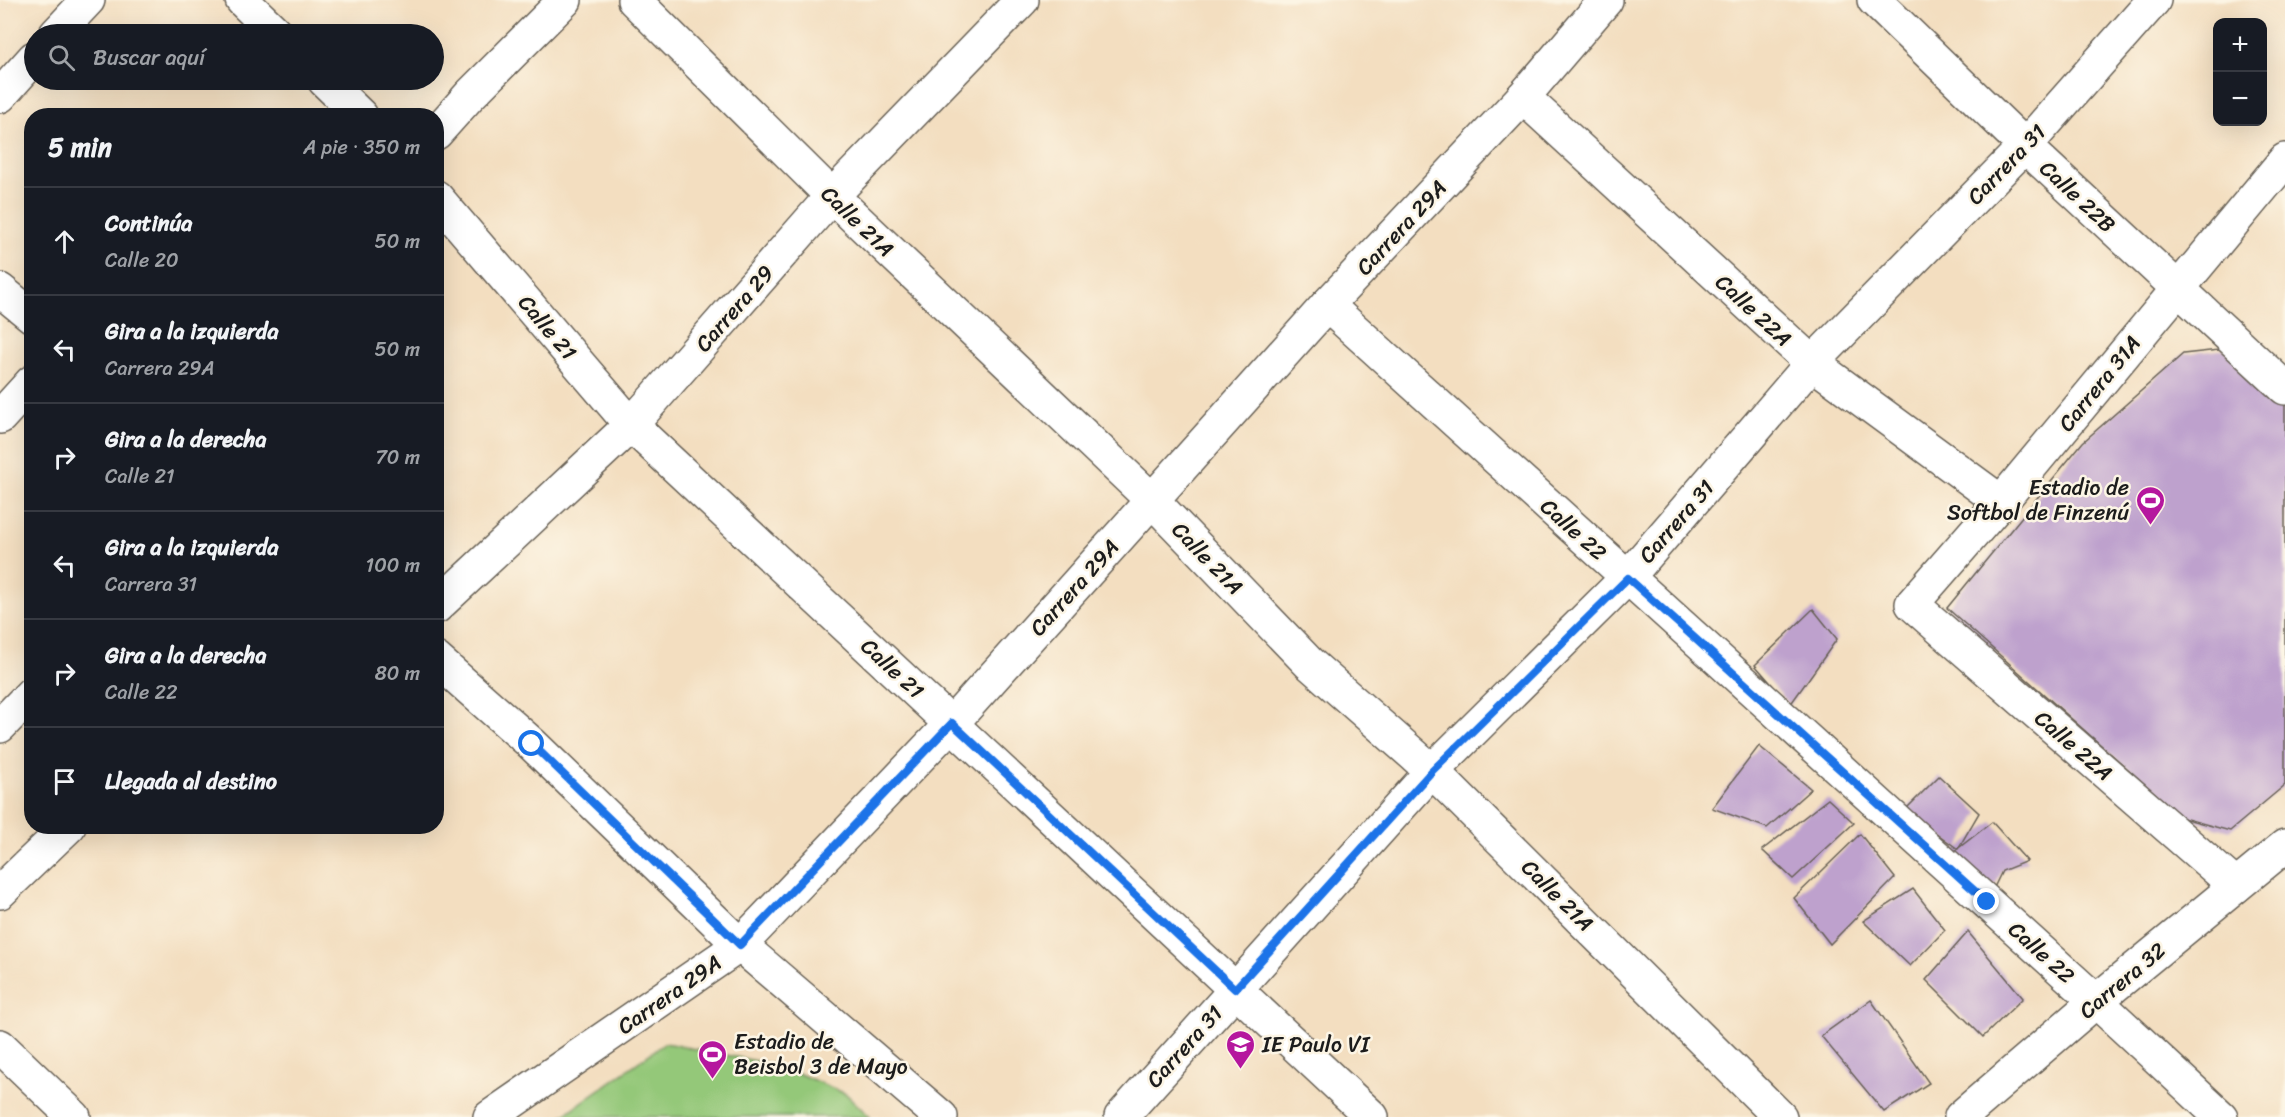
<!DOCTYPE html>
<html lang="es">
<head>
<meta charset="utf-8">
<style>
	body { margin:0; font-family:Sriracha,sans-serif; background:#20242c; color:#f1f3f6 }
	.controls { position:absolute; right:18px; top:18px; display:grid; overflow:hidden; border-radius:12px; box-shadow:0 6px 24px #0002 }
	.controls button { width:54px; height:54px; display:grid; place-items:center; padding:0; border:0; border-bottom:2px solid #363941; background:#171b24; color:#f1f3f6; font:30px sans-serif }
	.stop { position:absolute; width:18px; height:18px; margin:-14px; border:4px solid #1a73e8; border-radius:50%; background:#fff }
	.stop.end { background:#1a73e8; border-color:#fff; box-shadow:0 2px 6px #0008 }
	.list { margin:0; padding:0; list-style:none }
	h2 { display:flex; justify-content:space-between; align-items:center; height:78px; margin:0; padding:0 24px; font-size:26px }
	h2 small { font-size:20px; font-weight:400; color:#9ea1a6 }
	.list li { display:grid; grid-template-columns:39px 1fr auto; gap:18px; align-items:center; box-sizing:border-box; height:108px; padding:0 24px; border-top:2px solid #363941 }
	.list b { display:block; font-size:22px; white-space:nowrap }
	.list p { margin:0; font-size:20px; white-space:nowrap; color:#9ea1a6 }
	.list em { font-size:20px; font-style:normal; color:#9ea1a6 }
	.icon { flex:none; width:33px; height:33px; fill:none; stroke:currentColor; stroke-width:2; stroke-linecap:round; stroke-linejoin:round }
	.map { position:relative; flex:none; width:2285px; height:1117px; overflow:hidden }
	.search { position:absolute; background:#171b24; box-shadow:0 6px 24px #0002; left:24px; top:24px; width:420px; height:66px; display:flex; align-items:center; gap:15px; box-sizing:border-box; padding:0 21px; border-radius:33px; color:#9ea1a6; font-size:22px }
	.panel { position:absolute; background:#171b24; box-shadow:0 6px 24px #0002; left:24px; top:108px; width:420px; height:726px; border-radius:24px }
	.map>svg:first-child { display:block }
</style>
</head>
<body>
<div class="map">
<svg width="2285" height="1117" viewBox="0 0 2285 1117">
	<rect width="100%" height="100%" fill="#fcf5e5"/>
	<filter id="ink" filterUnits="userSpaceOnUse"><feTurbulence type="fractalNoise" baseFrequency=".0167" numOctaves="2"/><feDisplacementMap in="SourceGraphic" scale="12" xChannelSelector="R" yChannelSelector="G"/><feConvolveMatrix kernelMatrix="1 2 1 2 8 2 1 2 1" color-interpolation-filters="sRGB"/></filter>
	<filter id="wash" filterUnits="userSpaceOnUse"><feTurbulence type="fractalNoise" baseFrequency=".008" numOctaves="4" result="noise"/><feDisplacementMap in="SourceGraphic" scale="24" xChannelSelector="R" yChannelSelector="G"/><feGaussianBlur stdDeviation="1.35" result="paint"/><feColorMatrix in="noise" values="0 0 0 0 0 0 0 0 0 0 0 0 0 0 0 0 0 1.4 0 .05"/><feComposite in="paint" operator="in"/></filter>
	<g filter="url(#wash)">
		<rect width="100%" height="100%" fill="#f3dec0"/>
		<path fill="#94c879" stroke="#58724a" stroke-width="1.5" d="M 665,1043 L 781,1066 L 846,1094 L 870,1117 L 561,1117 Z"/>
		<g id="blocks">
			<g fill="#bea1cd">
				<path d="M 2228,349 L 2285,400 L 2285,785 L 2230,831 L 2183,818 L 1947,608 L 2083,442 L 2183,354 Z"/>
				<path d="M 1813,609 L 1837,639 L 1790,705 L 1755,665 Z"/>
				<path d="M 1759,746 L 1811,789 L 1767,828 L 1712,808 Z"/>
				<path d="M 1939,776 L 1979,813 L 1958,849 L 1905,810 Z"/>
				<path d="M 1828,799 L 1854,823 L 1793,879 L 1762,850 Z"/>
				<path d="M 1992,822 L 2027,861 L 2002,871 L 1987,902 L 1951,854 Z"/>
				<path d="M 1860,834 L 1895,878 L 1830,944 L 1794,898 Z"/>
				<path d="M 1913,889 L 1945,930 L 1910,966 L 1863,921 Z"/>
				<path d="M 1968,932 L 2023,998 L 1983,1037 L 1926,980 Z"/>
				<path d="M 1871,1000 L 1929,1083 L 1884,1112 L 1821,1036 Z"/>
			</g>
		</g>
	</g>
	<g filter="url(#ink)">
		<use href="#blocks" fill-opacity="0" stroke="#676055" stroke-width="1.5"/>
		<g fill="none" stroke-linecap="round" stroke-linejoin="round">
			<defs>
				<g id="minor">
					<path d="M 242,0 L 277,34"/>
					<path d="M 634,0 L 832,196 L 1152,500 L 1309,663 L 1432,771 L 1780,1117"/>
					<path d="M 1874,0 L 2025,146 L 2285,388"/>
					<path d="M 56,34 L 88,0"/>
					<path d="M 324,80 L 361,116"/>
					<path d="M 0,96 L 34,58"/>
					<path d="M 1523,97 L 1812,363 L 2001,502"/>
					<path d="M 436,133 L 470,95 L 565,0"/>
					<path d="M 436,197 L 631,425 L 1372,1117"/>
					<path d="M 0,290 L 32,316"/>
					<path d="M 1327,305 L 2096,1001 L 2221,1117"/>
					<path d="M 0,417 L 32,382"/>
					<path d="M 436,607 L 631,425 L 832,196 L 1022,0"/>
					<path d="M 436,659 L 532,744 L 740,945 L 941,1117"/>
					<path d="M 0,726 L 32,693"/>
					<path d="M 2236,886 L 1912,604 L 2001,502 L 2285,160"/>
					<path d="M 0,892 L 69,826"/>
					<path d="M 0,1046 L 74,1117"/>
					<path d="M 490,1117 L 740,945 L 952,723 L 1327,305 L 1523,97 L 1606,0"/>
					<path d="M 1121,1117 L 1432,771 L 1627,578 L 1812,363 L 2025,146 L 2154,0"/>
					<path d="M 1961,1117 L 2096,1001 L 2285,846"/>
				</g>
			</defs>
			<use href="#minor" stroke="#676055" stroke-width="36"/>
			<use href="#minor" stroke="#fff" stroke-width="33"/>
		</g>
	</g>
	<g fill="none" stroke-linecap="round" stroke-linejoin="round" filter="url(#ink)">
		<path stroke="#1a73e8" stroke-width="8" d="M 532,744 L 740,945 L 952,723 L 1235,989 L 1432,771 L 1628,578 L 1987,902"/>
	</g>
	<defs>
		<symbol id="stadium-pin" viewBox="-11 -11 22 30"><path d="M0 17L-7.5 6A9.5 9.5 0 1 1 7.5 6Z" fill="#b5179e" stroke="#fcf5e5"/><path d="M0-5a6.5 5 0 1 0 0 10a6.5 5 0 1 0 0-10ZM-3.5-1.8h7v3.6h-7Z" fill="#fff"/></symbol>
		<symbol id="school-pin" viewBox="-11 -11 22 30"><path d="M0 17L-7.5 6A9.5 9.5 0 1 1 7.5 6Z" fill="#b5179e" stroke="#fcf5e5"/><path d="M0-5L7-2L0 1L-7-2ZM-4 1L0 2.5L4 1V4Q0 6-4 4Z" fill="#fff"/></symbol>
	</defs>
	<g fill-rule="evenodd">
		<use href="#stadium-pin" x="2134" y="484" width="33" height="45"/>
		<use href="#school-pin" x="1224" y="1028" width="33" height="45"/>
		<use href="#stadium-pin" x="696" y="1038" width="33" height="45"/>
	</g>
	<g text-anchor="middle" stroke-width="5" stroke-linejoin="round" paint-order="stroke">
		<g font-size="22" fill="#1c1c1c" stroke="#fcf5e5">
			<text transform="translate(2006 164) rotate(-46)" y="8">Carrera 31</text>
			<text transform="translate(2078 196) rotate(43)" y="8">Calle 22B</text>
			<text transform="translate(858 221) rotate(44)" y="8">Calle 21A</text>
			<text transform="translate(1401 227) rotate(-47)" y="8">Carrera 29A</text>
			<text transform="translate(734 308) rotate(-49)" y="8">Carrera 29</text>
			<text transform="translate(1754 310) rotate(43)" y="8">Calle 22A</text>
			<text transform="translate(548 327) rotate(50)" y="8">Calle 21</text>
			<text transform="translate(2099 383) rotate(-51)" y="8">Carrera 31A</text>
			<text transform="translate(1676 521) rotate(-49)" y="8">Carrera 31</text>
			<text transform="translate(1574 529) rotate(42)" y="8">Calle 22</text>
			<text transform="translate(1208 558) rotate(46)" y="8">Calle 21A</text>
			<text transform="translate(1074 587) rotate(-48)" y="8">Carrera 29A</text>
			<text transform="translate(893 668) rotate(43)" y="8">Calle 21</text>
			<text transform="translate(2074 745) rotate(41)" y="8">Calle 22A</text>
			<text transform="translate(1558 895) rotate(45)" y="8">Calle 21A</text>
			<text transform="translate(2042 952) rotate(42)" y="8">Calle 22</text>
			<text transform="translate(2122 980) rotate(-40)" y="8">Carrera 32</text>
			<text transform="translate(669 994) rotate(-35)" y="8">Carrera 29A</text>
			<text transform="translate(1184 1046) rotate(-48)" y="8">Carrera 31</text>
		</g>
		<g font-size="22" fill="#1c1c1c" stroke="#fcf5e5" text-anchor="start">
			<text x="2129" y="495" text-anchor="end">Estadio de<tspan x="2129" dy="25">Softbol de Finzenú</tspan></text>
			<text x="734" y="1049">Estadio de<tspan x="734" dy="25">Beisbol 3 de Mayo</tspan></text>
			<text x="1262" y="1052">IE Paulo VI</text>
		</g>
	</g>
</svg>
<div class="controls">
<button>+</button>
<button>−</button>
</div>
<div class="stop" style="left:532px;top:744px"></div>
<div class="stop end" style="left:1987px;top:902px"></div>
<div class="search"><svg class="icon" aria-label="search" viewBox="0 0 24 24"><circle cx="10" cy="10" r="6"/><path d="M15 15l6 6"/></svg>Buscar aquí</div>
<section class="panel">
<h2>5 min<small>A pie · 350 m</small></h2>
<ul class="list">
<li><svg class="icon" aria-label="ahead" viewBox="0 0 24 24"><path d="M12 20V5M6 11l6-6 6 6"/></svg><div><b>Continúa</b><p>Calle 20</p></div><em>50 m</em></li>
<li><svg class="icon" aria-label="left" viewBox="0 0 24 24"><path d="M17 20v-9H6M10 6l-5 5 5 5"/></svg><div><b>Gira a la izquierda</b><p>Carrera 29A</p></div><em>50 m</em></li>
<li><svg class="icon" aria-label="right" viewBox="0 0 24 24"><path d="M7 20v-9h11M14 6l5 5-5 5"/></svg><div><b>Gira a la derecha</b><p>Calle 21</p></div><em>70 m</em></li>
<li><svg class="icon" aria-label="left" viewBox="0 0 24 24"><path d="M17 20v-9H6M10 6l-5 5 5 5"/></svg><div><b>Gira a la izquierda</b><p>Carrera 31</p></div><em>100 m</em></li>
<li><svg class="icon" aria-label="right" viewBox="0 0 24 24"><path d="M7 20v-9h11M14 6l5 5-5 5"/></svg><div><b>Gira a la derecha</b><p>Calle 22</p></div><em>80 m</em></li>
<li><svg class="icon" aria-label="arrive" viewBox="0 0 24 24"><path d="M6 21V4h12l-3 4 3 4H6"/></svg><div><b>Llegada al destino</b></div></li>
</ul>
</section>
</div>
</body>
</html>
